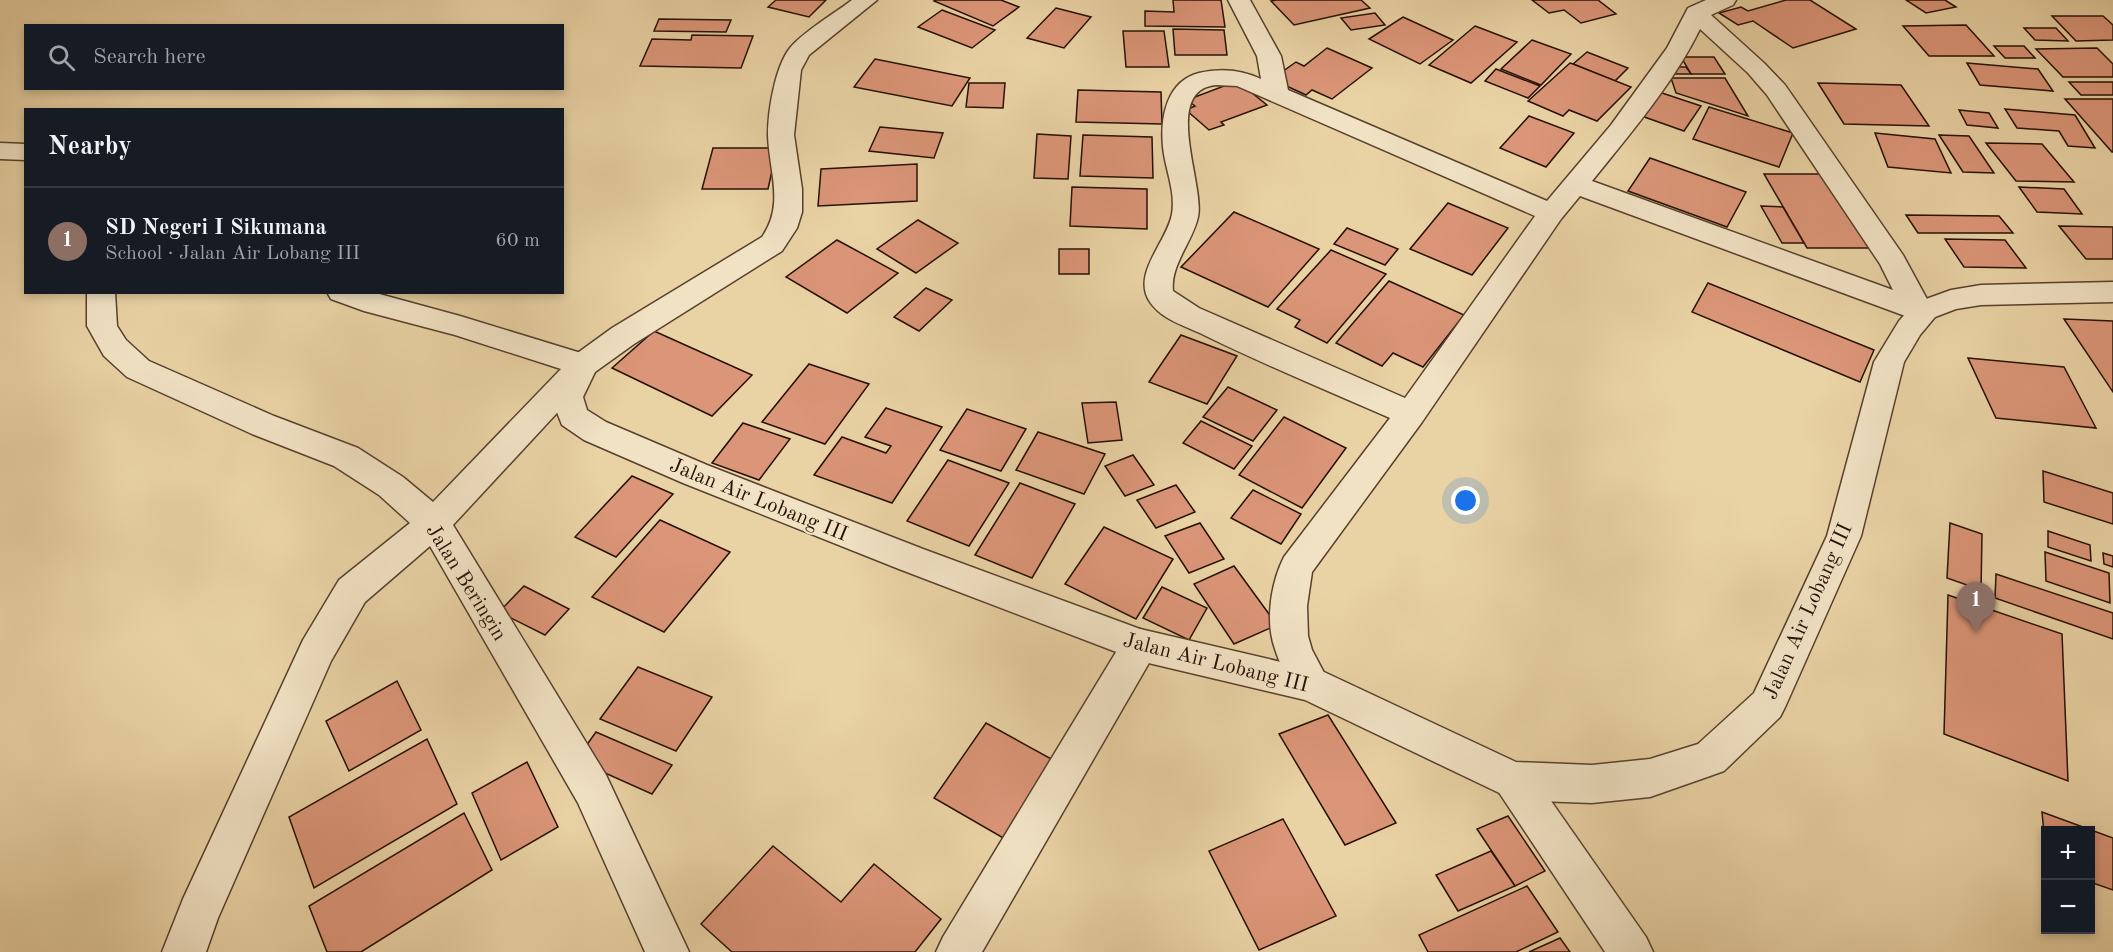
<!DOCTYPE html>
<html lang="en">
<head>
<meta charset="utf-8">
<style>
	body { margin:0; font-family:"Old Standard TT",serif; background:#242831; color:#f1f3f6 }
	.controls { position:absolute; right:18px; bottom:18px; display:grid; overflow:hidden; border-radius:0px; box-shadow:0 3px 9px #0003 }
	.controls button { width:54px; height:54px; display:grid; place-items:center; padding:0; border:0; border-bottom:2px solid #363941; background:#171b24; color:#f1f3f6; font:30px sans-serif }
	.you { position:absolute; left:1466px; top:501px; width:21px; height:21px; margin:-15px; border:4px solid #fff; border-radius:50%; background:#1a73e8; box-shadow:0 0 0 9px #1a73e833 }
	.badge { display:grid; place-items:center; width:39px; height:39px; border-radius:50%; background:#c59692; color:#fff; font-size:20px; font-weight:700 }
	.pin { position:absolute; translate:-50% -50px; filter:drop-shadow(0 2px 3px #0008) }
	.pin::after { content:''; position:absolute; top:32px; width:21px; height:18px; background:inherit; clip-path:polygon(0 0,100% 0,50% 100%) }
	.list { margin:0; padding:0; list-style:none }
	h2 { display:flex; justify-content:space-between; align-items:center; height:78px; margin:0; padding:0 24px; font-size:26px }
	h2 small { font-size:20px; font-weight:400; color:#9ea1a6 }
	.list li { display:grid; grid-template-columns:39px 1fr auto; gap:18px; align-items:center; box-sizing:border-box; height:108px; padding:0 24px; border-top:2px solid #363941 }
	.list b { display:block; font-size:22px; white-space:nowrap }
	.list p { margin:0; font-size:20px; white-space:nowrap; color:#9ea1a6 }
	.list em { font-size:20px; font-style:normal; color:#9ea1a6 }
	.icon { flex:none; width:33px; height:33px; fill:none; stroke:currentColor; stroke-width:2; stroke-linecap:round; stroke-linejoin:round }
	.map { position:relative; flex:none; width:2113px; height:952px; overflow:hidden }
	.search { position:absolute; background:#171b24; box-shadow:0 3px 9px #0003; left:24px; top:24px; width:540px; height:66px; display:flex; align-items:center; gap:15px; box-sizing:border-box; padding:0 21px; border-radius:0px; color:#9ea1a6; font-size:22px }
	.panel { position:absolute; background:#171b24; box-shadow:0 3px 9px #0003; left:24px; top:108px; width:540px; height:186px; border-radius:0px }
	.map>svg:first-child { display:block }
</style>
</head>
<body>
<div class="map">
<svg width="2113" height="952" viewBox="0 0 2113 952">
	<rect width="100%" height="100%" fill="#e9d2a4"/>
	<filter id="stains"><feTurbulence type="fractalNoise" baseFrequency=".00333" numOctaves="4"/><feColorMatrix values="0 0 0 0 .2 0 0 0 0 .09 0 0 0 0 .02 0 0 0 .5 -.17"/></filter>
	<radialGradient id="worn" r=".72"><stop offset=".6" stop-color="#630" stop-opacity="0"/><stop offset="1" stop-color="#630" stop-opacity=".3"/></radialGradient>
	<g fill="#db9578" stroke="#261005" stroke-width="1.5">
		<path d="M 776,0 L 826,0 L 809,17 L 768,7 Z"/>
		<path d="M 936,0 L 1001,0 L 1019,7 L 993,26 L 934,1 Z"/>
		<path d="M 1173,0 L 1221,0 L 1225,27 L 1145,26 L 1145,11 L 1174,12 Z"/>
		<path d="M 1276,0 L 1361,0 L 1370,8 L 1294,25 L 1271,1 Z"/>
		<path d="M 1532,0 L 1598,0 L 1616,14 L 1581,23 L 1564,10 L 1549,13 Z"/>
		<path d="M 1786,0 L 1810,0 L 1856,29 L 1793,48 L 1753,21 L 1738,25 L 1719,13 L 1741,7 L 1748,11 Z"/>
		<path d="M 1906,0 L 1945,0 L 1956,7 L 1926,13 Z"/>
		<path d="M 1056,8 L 1091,17 L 1064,48 L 1027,38 Z"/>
		<path d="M 942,10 L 995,30 L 972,48 L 918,27 Z"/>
		<path d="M 1375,13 L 1385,25 L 1351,30 L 1341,18 Z"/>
		<path d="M 2052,16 L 2103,16 L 2113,25 L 2113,40 L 2076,41 Z"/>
		<path d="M 1403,17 L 1453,40 L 1420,64 L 1369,39 Z"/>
		<path d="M 659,19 L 731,20 L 726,32 L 654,31 Z"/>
		<path d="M 1966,25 L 1994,56 L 1929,56 L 1903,26 Z"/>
		<path d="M 1475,26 L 1517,42 L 1471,83 L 1429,65 Z"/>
		<path d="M 2024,28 L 2056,28 L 2068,41 L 2035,40 Z"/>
		<path d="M 1173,29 L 1224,30 L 1227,55 L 1175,55 Z"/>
		<path d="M 1123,31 L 1164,31 L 1169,67 L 1126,67 Z"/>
		<path d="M 692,35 L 753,36 L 741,68 L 640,66 L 652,39 L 691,40 Z"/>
		<path d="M 1532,40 L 1571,54 L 1541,85 L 1501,69 Z"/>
		<path d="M 1994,46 L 2024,46 L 2035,58 L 2005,58 Z"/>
		<path d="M 1327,48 L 1372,68 L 1332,99 L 1312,90 L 1306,95 L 1280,83 L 1286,78 L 1279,74 L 1296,62 L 1304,66 Z"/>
		<path d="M 2097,48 L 2113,64 L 2113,77 L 2063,77 L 2036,49 Z"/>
		<path d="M 1587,52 L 1628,68 L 1615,81 L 1573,64 Z"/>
		<path d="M 1681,57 L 1714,57 L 1725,74 L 1691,74 Z"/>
		<path d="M 875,59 L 970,78 L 952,106 L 854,87 Z"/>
		<path d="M 1570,63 L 1573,64 L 1631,87 L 1597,121 L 1569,110 L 1563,116 L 1528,101 Z"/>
		<path d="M 1967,63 L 2038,69 L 2053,91 L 1980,85 Z"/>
		<path d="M 1671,67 L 1686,67 L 1691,74 L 1675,74 Z"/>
		<path d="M 1496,69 L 1540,86 L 1528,98 L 1485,81 Z"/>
		<path d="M 1671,78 L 1725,78 L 1748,116 L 1676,93 Z"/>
		<path d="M 1237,81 L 1267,105 L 1221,122 L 1224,125 L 1209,130 L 1186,110 L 1195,106 L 1187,100 Z"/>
		<path d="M 2069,82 L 2113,82 L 2113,95 L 2081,95 Z"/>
		<path d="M 969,83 L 1005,83 L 1003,108 L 966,107 Z"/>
		<path d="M 1818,83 L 1901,85 L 1929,126 L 1844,124 Z"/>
		<path d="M 1078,90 L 1161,92 L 1162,124 L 1076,122 Z"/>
		<path d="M 1653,90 L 1701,106 L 1684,131 L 1636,114 Z"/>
		<path d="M 2065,99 L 2113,99 L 2113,152 L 2112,152 Z"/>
		<path d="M 1709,107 L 1793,133 L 1779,167 L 1693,139 Z"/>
		<path d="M 2005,109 L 2075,115 L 2095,148 L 2068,146 L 2059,131 L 2017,128 Z"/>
		<path d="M 1959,110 L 1989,113 L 1998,128 L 1967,125 Z"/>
		<path d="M 1529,116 L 1574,133 L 1546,167 L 1500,148 Z"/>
		<path d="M 880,127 L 943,133 L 934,158 L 869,151 Z"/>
		<path d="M 1875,133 L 1935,139 L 1951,173 L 1888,167 Z"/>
		<path d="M 1037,134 L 1071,136 L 1068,179 L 1034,178 Z"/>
		<path d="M 1083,135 L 1152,137 L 1153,178 L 1080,176 Z"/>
		<path d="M 1939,135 L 1969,136 L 1994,173 L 1963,172 Z"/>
		<path d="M 1986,143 L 2042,144 L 2074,182 L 2016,181 Z"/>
		<path d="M 713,148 L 777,148 L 768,189 L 702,189 Z"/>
		<path d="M 1650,158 L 1746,192 L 1727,227 L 1628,191 Z"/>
		<path d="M 917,164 L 917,201 L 818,206 L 821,169 Z"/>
		<path d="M 1764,174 L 1823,174 L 1870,248 L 1807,248 Z"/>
		<path d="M 1072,187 L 1147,189 L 1147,229 L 1070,226 Z"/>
		<path d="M 2019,187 L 2064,189 L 2082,214 L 2037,212 Z"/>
		<path d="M 1448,203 L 1508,228 L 1472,275 L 1410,249 Z"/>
		<path d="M 1761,206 L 1783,207 L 1804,243 L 1782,243 Z"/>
		<path d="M 1234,212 L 1319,249 L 1268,307 L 1181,267 Z"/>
		<path d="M 1906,215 L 1999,216 L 2013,233 L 1918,233 Z"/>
		<path d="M 918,220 L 958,243 L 916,273 L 877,249 Z"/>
		<path d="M 2059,226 L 2113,227 L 2113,259 L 2086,259 Z"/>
		<path d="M 1347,228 L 1398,249 L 1385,265 L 1334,244 Z"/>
		<path d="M 1945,239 L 2005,240 L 2026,268 L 1964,267 Z"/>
		<path d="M 837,240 L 898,273 L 847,313 L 786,277 Z"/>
		<rect x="1059" y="249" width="30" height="25"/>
		<path d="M 1331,250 L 1386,274 L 1327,343 L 1295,327 L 1300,320 L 1277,309 Z"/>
		<path d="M 1389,281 L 1464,315 L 1423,367 L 1393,353 L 1382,366 L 1336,343 Z"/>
		<path d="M 1708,283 L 1874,350 L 1860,382 L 1692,312 Z"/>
		<path d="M 926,288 L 952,300 L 919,331 L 894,317 Z"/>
		<path d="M 2064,319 L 2113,321 L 2113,392 Z"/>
		<path d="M 654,331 L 752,375 L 712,416 L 612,368 Z"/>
		<path d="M 1181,335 L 1237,356 L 1207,404 L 1149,382 Z"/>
		<path d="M 1968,358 L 2064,367 L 2096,428 L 1996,418 Z"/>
		<path d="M 809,364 L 869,384 L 825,444 L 762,422 Z"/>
		<path d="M 1228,387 L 1277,410 L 1253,441 L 1203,417 Z"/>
		<path d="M 1116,402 L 1122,440 L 1088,443 L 1082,403 Z"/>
		<path d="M 886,408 L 942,427 L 892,503 L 814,475 L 842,437 L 886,453 L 891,446 L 865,437 Z"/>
		<path d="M 967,409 L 1026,429 L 1001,471 L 940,450 Z"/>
		<path d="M 1284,417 L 1346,448 L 1302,508 L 1239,475 Z"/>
		<path d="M 1201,421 L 1252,446 L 1234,469 L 1183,443 Z"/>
		<path d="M 743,423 L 790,439 L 759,480 L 712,463 Z"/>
		<path d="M 1038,432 L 1105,454 L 1084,494 L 1016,470 Z"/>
		<path d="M 1133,455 L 1154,485 L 1125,496 L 1105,466 Z"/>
		<path d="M 948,460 L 1009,483 L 969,546 L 907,521 Z"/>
		<path d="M 2043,471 L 2113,493 L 2113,524 L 2044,502 Z"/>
		<path d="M 632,476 L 673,494 L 616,557 L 575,537 Z"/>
		<path d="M 1020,483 L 1075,504 L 1032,578 L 975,555 Z"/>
		<path d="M 1176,485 L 1195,512 L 1156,528 L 1137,500 Z"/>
		<path d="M 1253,490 L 1301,514 L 1281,544 L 1231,518 Z"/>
		<path d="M 660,520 L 730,552 L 664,632 L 592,597 Z"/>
		<path d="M 1200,523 L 1224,559 L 1189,573 L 1165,536 Z"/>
		<path d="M 1950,523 L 1982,534 L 1981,590 L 1947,578 Z"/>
		<path d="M 1104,527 L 1173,559 L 1136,619 L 1065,584 Z"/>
		<path d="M 2048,531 L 2090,545 L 2091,561 L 2048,547 Z"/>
		<path d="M 2045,552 L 2109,573 L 2110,603 L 2046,581 Z"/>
		<path d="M 2103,553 L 2113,556 L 2113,567 L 2104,564 Z"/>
		<path d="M 1234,566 L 1277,625 L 1234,644 L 1194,584 Z"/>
		<path d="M 1996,574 L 2113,613 L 2113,639 L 1995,598 Z"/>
		<path d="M 524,586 L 569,609 L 545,635 L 499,612 Z"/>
		<path d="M 1162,587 L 1207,608 L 1189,640 L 1143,618 Z"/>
		<path d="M 1948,595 L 2062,634 L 2068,781 L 1944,734 Z"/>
		<path d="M 638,667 L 712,697 L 676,751 L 600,719 Z"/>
		<path d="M 397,681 L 421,730 L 349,771 L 326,721 Z"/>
		<path d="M 1328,715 L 1396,823 L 1345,845 L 1279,734 Z"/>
		<path d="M 986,723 L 1055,761 L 1005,839 L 934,798 Z"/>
		<path d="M 596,732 L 672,765 L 652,794 L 576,760 Z"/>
		<path d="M 427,739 L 457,804 L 314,888 L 289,817 Z"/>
		<path d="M 527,762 L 558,827 L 501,860 L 472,793 Z"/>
		<path d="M 2042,812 L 2113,838 L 2113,890 L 2090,882 L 2090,830 L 2046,830 L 2046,855 Z"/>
		<path d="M 464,813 L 492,870 L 361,952 L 327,952 L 309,906 Z"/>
		<path d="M 1508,816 L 1545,871 L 1515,886 L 1477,829 Z"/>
		<path d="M 1283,819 L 1336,916 L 1259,950 L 1209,851 Z"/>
		<path d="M 773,846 L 841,902 L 874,864 L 941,919 L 915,952 L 732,952 L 701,924 Z"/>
		<path d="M 1491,851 L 1515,886 L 1458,911 L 1436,875 Z"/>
		<path d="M 1527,886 L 1558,932 L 1516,952 L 1428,952 L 1419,935 Z"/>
		<path d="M 1560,938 L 1570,952 L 1529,952 Z"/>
	</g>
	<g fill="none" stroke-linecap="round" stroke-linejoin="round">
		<defs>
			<g id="minor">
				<path d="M 1228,0 L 1250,0 L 1281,56 L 1288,90 L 1547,201 L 1611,125 L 1667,48 L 1688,8 L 1706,0 L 1736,0 L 1733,5 L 1711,15 L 1764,63 L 1785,85 L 1903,255 L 1928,301 L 1935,303 L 1940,310 L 1935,317 L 1925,320 L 1908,317 L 1580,196 L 1561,219 L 1422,422 L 1312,572 L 1307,606 L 1308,636 L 1312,650 L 1330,684 L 1324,696 L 1311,701 L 1298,696 C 1290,681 1280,666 1275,649 C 1265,621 1271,583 1284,557 L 1390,418 C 1328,391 1265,365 1204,335 C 1186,326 1162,320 1150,302 C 1131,274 1167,242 1172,214 C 1176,191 1165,169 1163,147 C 1160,117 1167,81 1199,73 C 1220,68 1242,70 1261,79 L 1257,56 ZM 1700,29 L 1748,73 L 1767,95 L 1880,264 L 1893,290 L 1592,181 C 1630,134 1673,84 1700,29 ZM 1216,85 L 1237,86 L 1535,216 L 1405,398 L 1199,308 L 1173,291 C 1170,265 1193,241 1198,217 C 1205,185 1161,90 1216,85 Z"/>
				<path d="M 0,143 L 26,144 L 26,160 L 0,159 Z"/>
				<path d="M 87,292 L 115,292 L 117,326 L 126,340 L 149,361 L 274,416 L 358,448 L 403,477 L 433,502 L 561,369 L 455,335 L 364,311 L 331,299 L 327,292 L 372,292 L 460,316 L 594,357 L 598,365 L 594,373 L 453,525 L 606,775 L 689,952 L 645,952 L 578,803 L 430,546 L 365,602 L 331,661 L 218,918 L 206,952 L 162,952 L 183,899 L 303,640 L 339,580 L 410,523 L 379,495 L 334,466 L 252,434 L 127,377 L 104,356 L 87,326 Z"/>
				<path d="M 1140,629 L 1153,634 L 1158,645 L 1153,656 L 982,952 L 936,952 L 943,937 L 1127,634 Z"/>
				<path d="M 1514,762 L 1528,768 L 1646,937 L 1653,952 L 1605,952 L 1500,794 L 1494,781 L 1500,768 Z"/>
			</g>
			<path id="tertiary" d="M 852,0 L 877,0 L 809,55 L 801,70 L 794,135 L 802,189 L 802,212 L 797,228 L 782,251 L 634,344 L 595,372 L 583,397 L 587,410 L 606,422 L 707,465 L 923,549 L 1140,629 L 1324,672 L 1516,762 L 1592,765 L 1650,759 L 1698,744 L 1754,693 L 1827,536 L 1874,362 L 1899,321 L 1915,303 L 1951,290 L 1981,285 L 2113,282 L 2113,302 L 1981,305 L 1956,309 L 1935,317 L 1920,335 L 1904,362 L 1861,536 L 1786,705 L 1780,717 L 1724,771 L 1710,776 L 1650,797 L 1592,803 L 1514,800 L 1305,700 L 1140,661 L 899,569 L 683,483 L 584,440 L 562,425 L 551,397 L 572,357 L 612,328 L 762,237 C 785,204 769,172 768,135 C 768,111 775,67 790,48 C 803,32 835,13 852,0 Z"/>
		</defs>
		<use href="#minor" stroke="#57402d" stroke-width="3"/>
		<use href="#tertiary" stroke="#57402d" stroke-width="3"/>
		<use href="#minor" fill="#f1e2c4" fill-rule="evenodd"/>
		<use href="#tertiary" fill="#f1e2c4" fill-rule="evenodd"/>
	</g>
	<g text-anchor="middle" stroke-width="4.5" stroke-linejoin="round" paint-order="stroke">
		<g font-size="21" fill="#261005" stroke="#f1e2c4">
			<text transform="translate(759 499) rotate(22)" y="7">Jalan Air Lobang III</text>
			<text transform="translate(467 582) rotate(58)" y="7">Jalan Beringin</text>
			<text transform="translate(1807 611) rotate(-66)" y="7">Jalan Air Lobang III</text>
			<text transform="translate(1216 662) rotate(14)" y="7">Jalan Air Lobang III</text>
		</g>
	</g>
	<rect width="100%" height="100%" filter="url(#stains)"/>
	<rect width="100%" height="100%" fill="url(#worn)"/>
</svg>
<div class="controls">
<button>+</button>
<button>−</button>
</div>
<div class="you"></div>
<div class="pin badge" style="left:1976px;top:632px;background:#8d6e63">1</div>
<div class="search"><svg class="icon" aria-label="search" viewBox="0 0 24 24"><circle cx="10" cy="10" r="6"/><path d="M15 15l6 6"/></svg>Search here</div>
<section class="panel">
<h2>Nearby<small></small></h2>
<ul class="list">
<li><span class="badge" style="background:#8d6e63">1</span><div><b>SD Negeri I Sikumana</b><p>School · Jalan Air Lobang III</p></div><em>60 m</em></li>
</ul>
</section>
</div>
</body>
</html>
